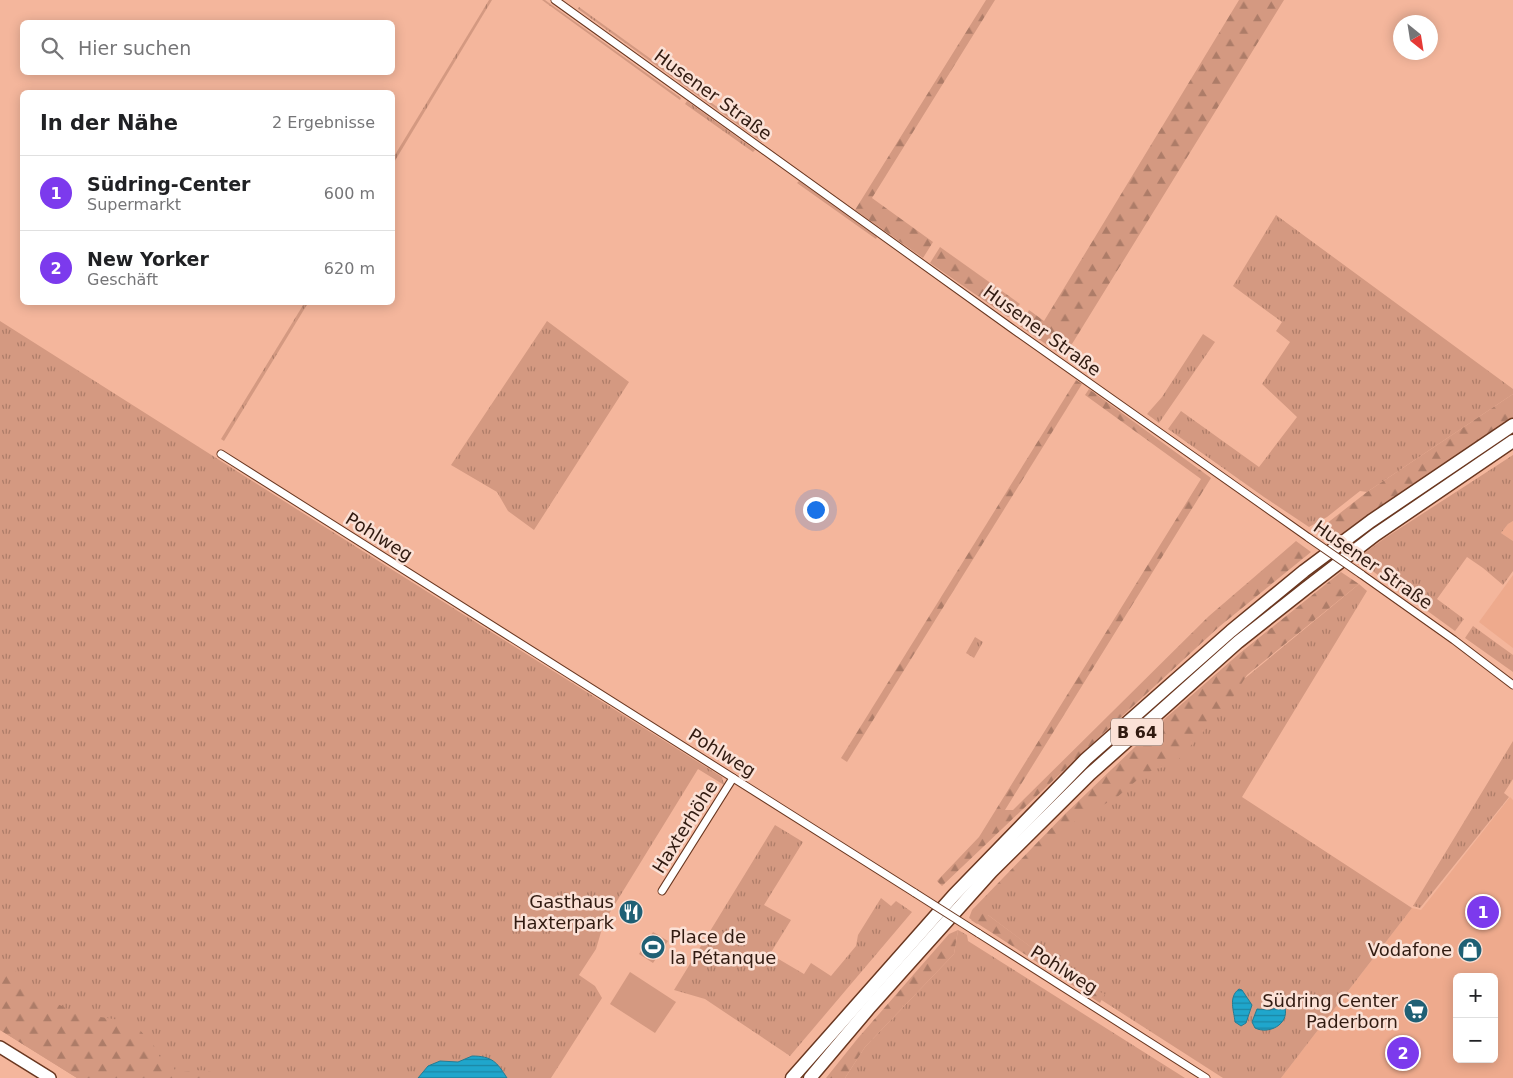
<!DOCTYPE html>
<html lang="de">
<head>
<meta charset="utf-8">
<style>
	body { margin:0; font-family:"DejaVu Sans",sans-serif; background:#f6f6f6; color:#202124 }
	.controls { position:absolute; right:15px; bottom:15px; display:grid; overflow:hidden; border-radius:8px; box-shadow:0 2px 12px #0003 }
	.controls button { width:45px; height:45px; display:grid; place-items:center; padding:0; border:0; border-bottom:1px solid #e0e0e0; background:#fff; color:#202124; font:25px sans-serif }
	.compass { position:absolute; left:1393px; top:15px; width:45px; height:45px; border-radius:50%; background:#fff; box-shadow:0 2px 12px #0003; rotate:150deg }
	.you { position:absolute; left:815px; top:509px; width:18px; height:18px; margin:-12px; border:4px solid #fff; border-radius:50%; background:#1a73e8; box-shadow:0 0 0 8px #1a73e833 }
	.badge { display:grid; place-items:center; width:32px; height:32px; border-radius:50%; background:#7c3aed; color:#fff; font-size:16px; font-weight:700 }
	.pin { position:absolute; translate:-50% -50%; border:2px solid #fff; box-shadow:0 1px 5px #0006 }
	.list { margin:0; padding:0; list-style:none }
	h2 { display:flex; justify-content:space-between; align-items:center; height:65px; margin:0; padding:0 20px; font-size:21px }
	h2 small { font-size:16px; font-weight:400; color:#757577 }
	.list li { display:grid; grid-template-columns:32px 1fr auto; gap:15px; align-items:center; box-sizing:border-box; height:75px; padding:0 20px; border-top:1px solid #e0e0e0 }
	.list b { display:block; font-size:19px; white-space:nowrap }
	.list p { margin:0; font-size:16px; white-space:nowrap; color:#757577 }
	.list em { font-size:16px; font-style:normal; color:#757577 }
	.icon { flex:none; width:28px; height:28px; fill:none; stroke:currentColor; stroke-width:2; stroke-linecap:round; stroke-linejoin:round }
	.map { position:relative; flex:none; width:1513px; height:1078px; overflow:hidden }
	.search { position:absolute; background:#fff; box-shadow:0 2px 12px #0003; left:20px; top:20px; width:375px; height:55px; display:flex; align-items:center; gap:12px; box-sizing:border-box; padding:0 18px; border-radius:8px; color:#757577; font-size:19px }
	.panel { position:absolute; background:#fff; box-shadow:0 2px 12px #0003; left:20px; top:90px; width:375px; height:215px; border-radius:8px }
	.map>svg:first-child { display:block }
</style>
</head>
<body>
<div class="map">
<svg width="1513" height="1078" viewBox="0 0 1513 1078">
	<defs>
		<pattern id="grass-tufts" width="24" height="20" patternUnits="userSpaceOnUse" patternTransform="scale(1.25)"><rect width="24" height="20" fill="#d49981"/><path d="M3 7l-1-3M5 7V3M7 7l1-3M15 17l-1-3M17 17v-4M19 17l1-3" fill="none" stroke="#ad7c68"/></pattern>
		<pattern id="forest-firs" width="22" height="20" patternUnits="userSpaceOnUse" patternTransform="scale(1.25)"><rect width="22" height="20" fill="#d49981"/><path d="M5 1l3.5 6h-7zM16 11l3.5 6h-7z" fill="#ad7c68"/></pattern>
		<pattern id="water-rules" width="6" height="5" patternUnits="userSpaceOnUse" patternTransform="scale(1.25)"><rect width="6" height="5" fill="#1fa6cc"/><path d="M0 2.5h6" fill="none" stroke="#1c86a4"/></pattern>
	</defs>
	<rect width="100%" height="100%" fill="#f4b69c"/>
	<g fill="#eeaa8d" fill-rule="evenodd">
		<path d="M 1513,521 L 1513,541 L 1501,533 L 1508,524 Z"/>
		<path d="M 1513,575 L 1513,648 L 1479,622 Z"/>
		<path d="M 1510,797 L 1513,800 L 1513,1078 L 1281,1078 L 1412,908 L 1421,910 ZM 1457,977 L 1494,977 L 1494,1059 L 1457,1059 Z"/>
	</g>
	<g fill="url(#grass-tufts)">
		<path d="M 489,0 L 492,0 L 393,164 L 393,158 Z"/>
		<path d="M 542,0 L 545,0 L 681,98 L 680,100 Z"/>
		<path d="M 579,7 L 763,140 L 762,142 L 578,9 Z"/>
		<path d="M 687,101 L 755,150 L 753,152 L 685,104 Z"/>
		<path d="M 799,181 L 877,237 L 876,239 L 797,183 Z"/>
		<path d="M 1276,215 L 1513,389 L 1513,394 L 1367,492 L 1360,491 L 1327,517 L 1309,527 L 1264,497 L 1168,429 L 1181,411 L 1259,467 L 1297,417 L 1262,384 L 1290,342 L 1276,331 L 1282,322 L 1233,286 Z"/>
		<path d="M 305,302 L 308,303 L 224,441 L 221,439 Z"/>
		<path d="M 0,321 L 388,567 L 722,777 L 724,785 L 698,769 L 604,922 L 596,949 L 579,975 L 595,986 L 602,998 L 551,1078 L 77,1078 L 0,1030 Z"/>
		<path d="M 547,321 L 629,382 L 534,530 L 508,511 L 497,492 L 451,465 Z"/>
		<path d="M 1203,334 L 1215,342 L 1159,423 L 1147,414 L 1162,397 Z"/>
		<path d="M 1513,455 L 1513,521 L 1508,524 L 1501,533 L 1513,541 L 1513,571 L 1503,585 L 1483,568 L 1467,557 L 1437,599 L 1464,619 L 1455,631 L 1356,559 L 1385,538 Z"/>
		<path d="M 1359,584 L 1367,591 L 1242,797 L 1412,908 L 1281,1078 L 1223,1078 L 1103,1001 L 988,915 L 977,924 L 971,920 L 1077,817 Z"/>
		<path d="M 1473,626 L 1513,655 L 1513,672 L 1465,638 Z"/>
		<path d="M 975,637 L 983,642 L 974,658 L 966,653 Z"/>
		<path d="M 1513,741 L 1513,779 L 1504,793 L 1509,797 L 1420,908 L 1413,906 Z"/>
		<path d="M 775,825 L 803,842 L 764,905 L 791,920 L 770,954 L 804,974 L 811,963 L 831,976 L 856,946 L 858,935 L 881,898 L 891,906 L 896,901 L 912,912 L 790,1056 L 705,999 L 674,990 Z"/>
		<path d="M 958,930 L 967,935 L 968,941 L 1185,1078 L 845,1078 L 865,1047 L 954,954 Z"/>
	</g>
	<g fill="url(#forest-firs)">
		<path d="M 986,0 L 995,0 L 872,198 L 933,242 L 923,258 L 855,210 Z"/>
		<path d="M 1239,0 L 1284,0 L 1064,357 L 1020,326 L 1029,310 L 1044,321 Z"/>
		<path d="M 940,247 L 1020,304 L 1008,317 L 930,263 Z"/>
		<path d="M 1076,380 L 1082,384 L 847,762 L 841,758 Z"/>
		<path d="M 1089,389 L 1211,478 L 1005,810 L 1013,810 L 1209,616 L 1296,541 L 1311,552 L 1220,626 L 1081,754 L 942,886 L 937,881 L 979,837 L 1201,479 L 1085,395 Z"/>
		<path d="M 1513,394 L 1513,418 L 1369,514 L 1331,542 L 1317,531 L 1367,492 Z"/>
		<path d="M 1341,572 L 1359,584 L 1247,675 L 1230,702 L 1177,761 L 1169,766 L 1155,769 L 1143,775 L 1116,798 L 1077,819 L 984,910 L 988,915 L 1082,985 L 1105,994 L 1100,1003 L 969,918 L 972,910 L 1065,814 L 1160,723 L 1240,653 Z"/>
		<path d="M 958,930 L 954,954 L 865,1047 L 845,1078 L 826,1078 L 858,1038 L 949,934 Z"/>
		<path d="M 0,968 L 16,971 L 19,984 L 32,993 L 62,1006 L 74,1013 L 120,1020 L 138,1028 L 155,1047 L 159,1056 L 171,1064 L 177,1073 C 196,1070 207,1067 224,1078 L 77,1078 L 0,1030 Z"/>
	</g>
	<g fill="#d49981">
		<path d="M 653,932 L 668,941 L 653,963 L 639,954 Z"/>
		<path d="M 630,972 L 676,1002 L 655,1033 L 610,1004 Z"/>
	</g>
	<g fill="url(#water-rules)" stroke="#247c94">
		<path d="M 1239,989 L 1242,990 L 1252,1005 L 1246,1023 L 1241,1026 L 1235,1022 C 1234,1011 1228,997 1239,989 Z"/>
		<path d="M 1281,1006 L 1285,1008 C 1289,1024 1269,1035 1255,1028 L 1252,1022 L 1257,1009 L 1270,1010 Z"/>
		<path d="M 472,1056 C 492,1056 497,1062 507,1078 L 418,1078 L 428,1066 L 440,1061 L 458,1062 Z"/>
	</g>
	<g fill="none" stroke-linecap="round" stroke-linejoin="round">
		<defs>
			<g id="minor">
				<path d="M 555,0 L 1010,327 L 1309,538"/>
				<path d="M 221,454 L 915,893"/>
				<path d="M 1361,574 L 1454,640 L 1513,685"/>
				<path d="M 662,891 L 733,778"/>
				<path d="M 978,933 L 1206,1078"/>
			</g>
			<path id="primary" d="M 0,1047 L 50,1078"/>
			<g id="trunk">
				<path d="M 792,1078 L 954,895 L 1086,759 L 1231,631 L 1304,571 L 1371,521 L 1513,425"/>
				<path d="M 810,1078 L 870,1007 L 991,872 L 1090,774 L 1238,642 L 1305,589 L 1375,535 L 1513,441"/>
			</g>
		</defs>
		<use href="#minor" stroke="#6a3720" stroke-width="9"/>
		<use href="#primary" stroke="#6a3720" stroke-width="14"/>
		<use href="#trunk" stroke="#6a3720" stroke-width="15"/>
		<use href="#minor" stroke="#fff" stroke-width="7"/>
		<use href="#primary" stroke="#fff" stroke-width="11"/>
		<use href="#trunk" stroke="#fff" stroke-width="12"/>
		<defs>
			<g id="minor-bridge">
				<path d="M 1309,538 L 1361,574"/>
				<path d="M 915,893 L 978,933"/>
			</g>
		</defs>
		<use href="#minor-bridge" stroke="#6a3720" stroke-width="9" stroke-linecap="butt"/>
		<use href="#minor-bridge" stroke="#fff" stroke-width="7"/>
	</g>
	<defs>
		<symbol id="restaurant-disc" viewBox="-11 -11 22 22"><circle r="9.5" fill="#1f6075" stroke="#fbe1d6"/><path d="M-5-6h1v4h1v-4h1v4h1v-4h1v5L-1.5 .5V6h-2V.5L-5-1ZM5-6V6H3V1.5H1.5Q1.5-4 5-6Z" fill="#fff"/></symbol>
		<symbol id="stadium-disc" viewBox="-11 -11 22 22"><circle r="9.5" fill="#1f6075" stroke="#fbe1d6"/><path d="M0-5a6.5 5 0 1 0 0 10a6.5 5 0 1 0 0-10ZM-3.5-1.8h7v3.6h-7Z" fill="#fff"/></symbol>
		<symbol id="shop-disc" viewBox="-11 -11 22 22"><circle r="9.5" fill="#1f6075" stroke="#fbe1d6"/><path d="M-5-2.5h2.3a2.7 3.5 0 0 1 5.4 0H5L5.5 6h-11ZM-1.5-2.5h3a1.5 2.3 0 0 0-3 0Z" fill="#fff"/></symbol>
		<symbol id="supermarket-disc" viewBox="-11 -11 22 22"><circle r="9.5" fill="#1f6075" stroke="#fbe1d6"/><path d="M-6-5.5h2.5l.6 2H6L4.5 2H-2.5L-4.4-4H-6ZM-1.5 3.2a1.3 1.3 0 1 0 .1 0ZM3 3.2a1.3 1.3 0 1 0 .1 0Z" fill="#fff"/></symbol>
	</defs>
	<g fill-rule="evenodd">
		<use href="#restaurant-disc" x="617" y="898" width="28" height="28"/>
		<use href="#stadium-disc" x="639" y="933" width="28" height="28"/>
		<use href="#shop-disc" x="1456" y="936" width="28" height="28"/>
		<use href="#supermarket-disc" x="1402" y="997" width="28" height="28"/>
	</g>
	<g text-anchor="middle" stroke-width="5" stroke-linejoin="round" paint-order="stroke">
		<rect fill="#fbe1d6" stroke="#6e564c" stroke-width="1" x="1111" y="718.5" width="52" height="27" rx="4"/>
		<g font-size="16" font-weight="bold" fill="#311b11">
			<text x="1137" y="738">B 64</text>
		</g>
		<g font-size="18" fill="#311b11" stroke="#fbe1d6">
			<text transform="translate(713 95) rotate(36)" y="6">Husener Straße</text>
			<text transform="translate(1042 331) rotate(36)" y="6">Husener Straße</text>
			<text transform="translate(379 537) rotate(32)" y="6">Pohlweg</text>
			<text transform="translate(1373 565) rotate(35)" y="6">Husener Straße</text>
			<text transform="translate(722 753) rotate(32)" y="6">Pohlweg</text>
			<text transform="translate(685 827) rotate(-58)" y="6">Haxterhöhe</text>
			<text transform="translate(1064 970) rotate(32)" y="6">Pohlweg</text>
		</g>
		<g font-size="18" fill="#311b11" stroke="#fbe1d6" text-anchor="end">
			<text x="614" y="908">Gasthaus<tspan x="614" dy="21">Haxterpark</tspan></text>
			<text x="670" y="943" text-anchor="start">Place de<tspan x="670" dy="21">la Pétanque</tspan></text>
			<text x="1452" y="956">Vodafone</text>
			<text x="1398" y="1007">Südring Center<tspan x="1398" dy="21">Paderborn</tspan></text>
		</g>
	</g>
</svg>
<div class="controls">
<button>+</button>
<button>−</button>
</div>
<svg class="compass" viewBox="-18 -18 36 36"><path d="M0-13l5 13h-10z" fill="#e53935"/><path d="M0 13l5-13h-10z" fill="#757577"/></svg>
<div class="you"></div>
<div class="pin badge" style="left:1483px;top:912px">1</div>
<div class="pin badge" style="left:1403px;top:1053px">2</div>
<div class="search"><svg class="icon" aria-label="search" viewBox="0 0 24 24"><circle cx="10" cy="10" r="6"/><path d="M15 15l6 6"/></svg>Hier suchen</div>
<section class="panel">
<h2>In der Nähe<small>2 Ergebnisse</small></h2>
<ul class="list">
<li><span class="badge">1</span><div><b>Südring-Center</b><p>Supermarkt</p></div><em>600 m</em></li>
<li><span class="badge">2</span><div><b>New Yorker</b><p>Geschäft</p></div><em>620 m</em></li>
</ul>
</section>
</div>
</body>
</html>
